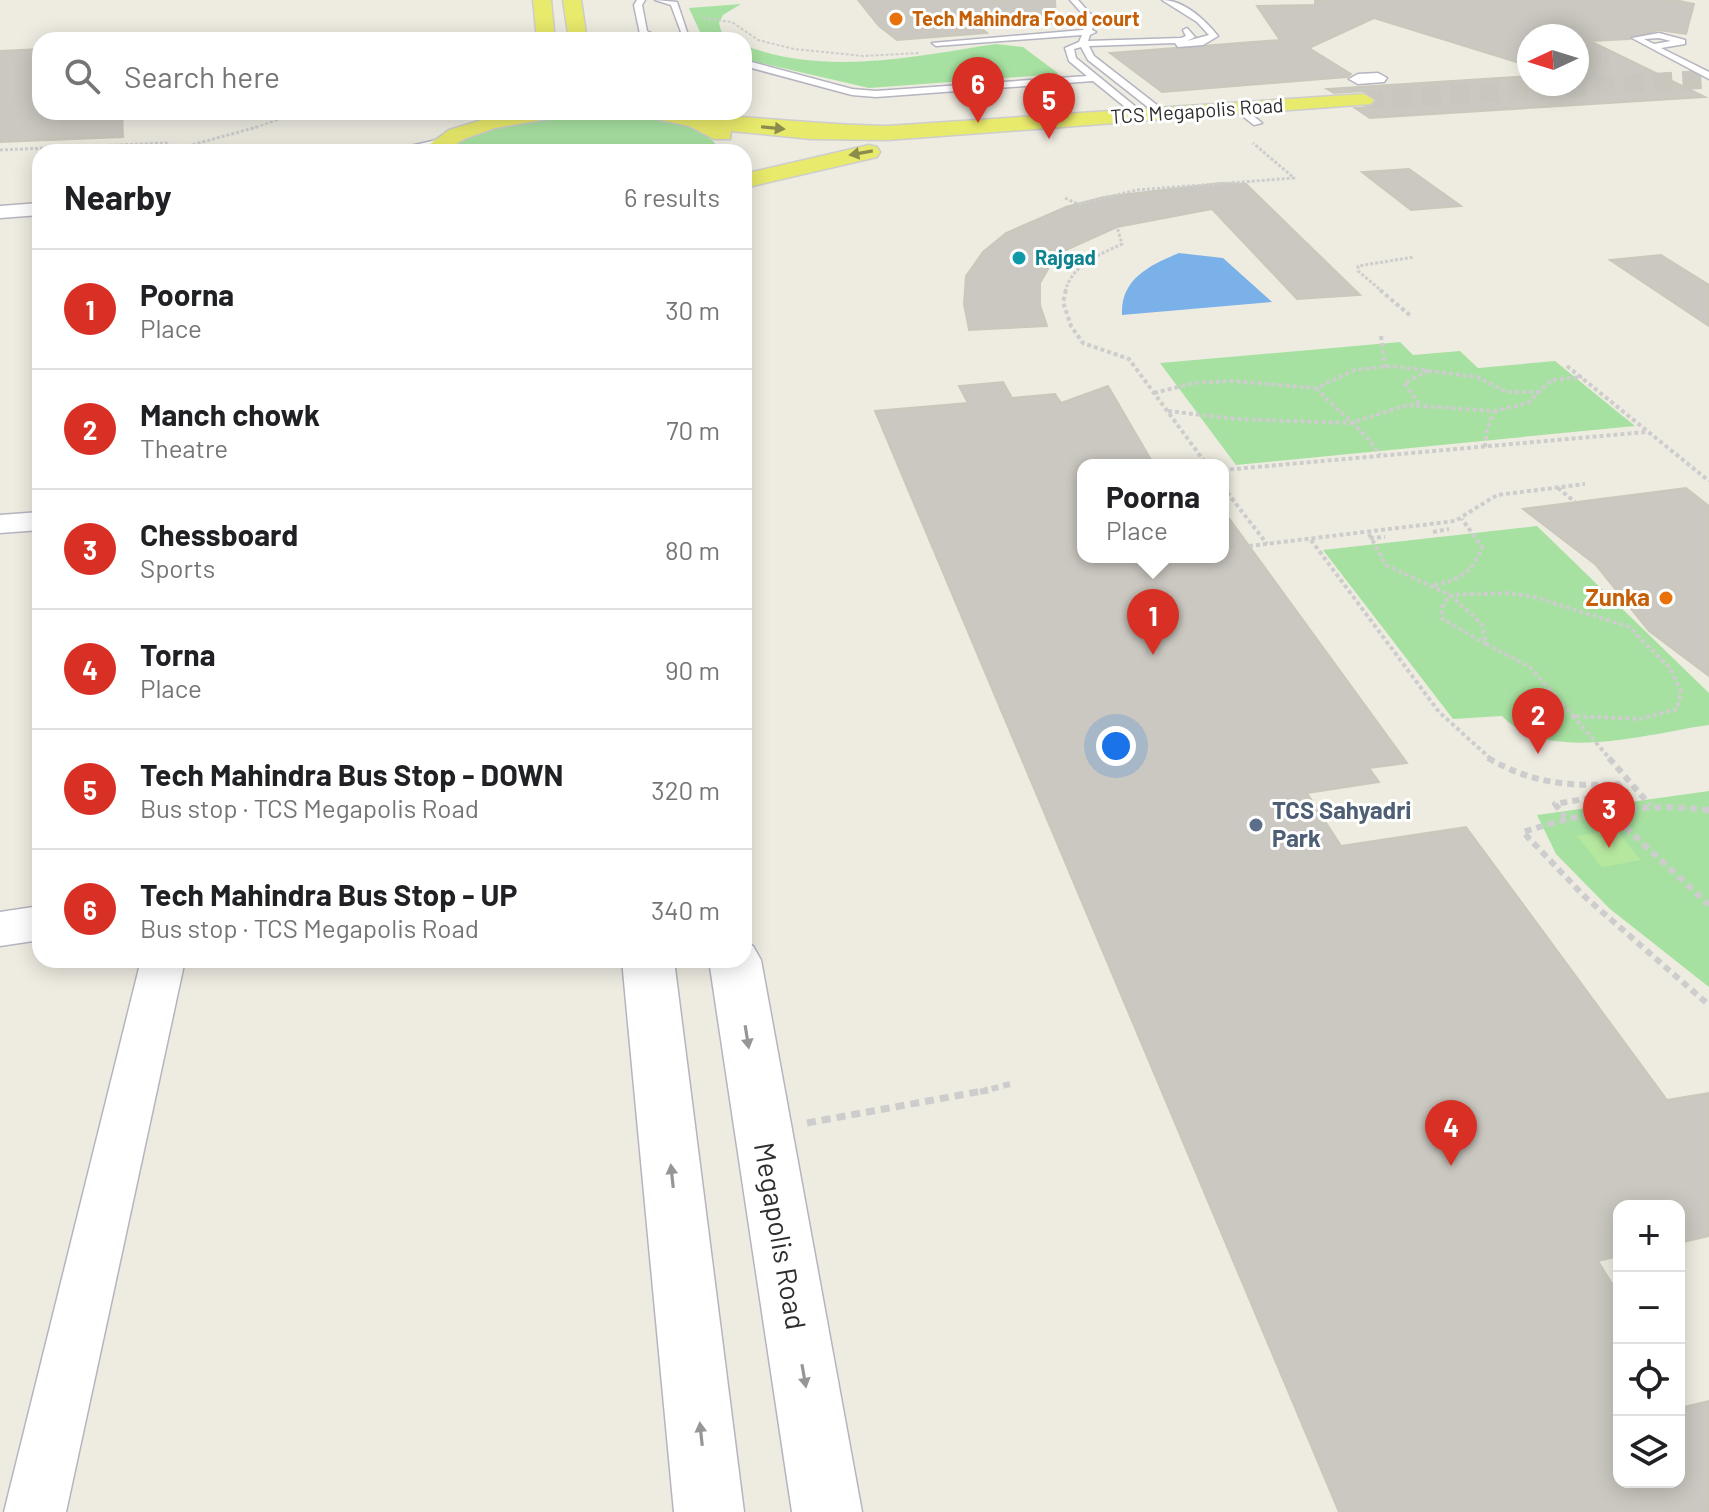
<!DOCTYPE html>
<html lang="en">
<head>
<meta charset="utf-8">
<style>
	body { margin:0; font-family:Barlow,sans-serif; background:#f6f6f6; color:#202124 }
	.controls { position:absolute; right:24px; bottom:24px; display:grid; overflow:hidden; border-radius:16px; box-shadow:0 4px 20px #0003 }
	.controls button { width:72px; height:72px; display:grid; place-items:center; padding:0; border:0; border-bottom:2px solid #e0e0e0; background:#fff; color:#202124; font:40px sans-serif }
	.compass { position:absolute; left:1517px; top:24px; width:72px; height:72px; border-radius:50%; background:#fff; box-shadow:0 4px 20px #0003; rotate:266deg }
	.you { position:absolute; left:1116px; top:746px; width:28px; height:28px; margin:-20px; border:6px solid #fff; border-radius:50%; background:#1a73e8; box-shadow:0 0 0 12px #1a73e833 }
	.badge { display:grid; place-items:center; width:52px; height:52px; border-radius:50%; background:#d93025; color:#fff; font-size:26px; font-weight:700 }
	.pin { position:absolute; translate:-50% -66px; filter:drop-shadow(0 2px 4px #0008) }
	.pin::after { content:''; position:absolute; top:42px; width:28px; height:24px; background:inherit; clip-path:polygon(0 0,100% 0,50% 100%) }
	.popup { position:absolute; left:1077px; top:459px; width:152px; height:104px; box-sizing:border-box; display:grid; place-content:center; border-radius:16px; background:#fff; filter:drop-shadow(0 2px 6px #0005); font-size:26px; white-space:nowrap; color:#757577 }
	.popup b { font-size:30px; color:#202124 }
	.popup::after { content:''; position:absolute; left:50%; top:100%; margin-left:-16px; border:16px solid transparent; border-top-color:#fff }
	.list { margin:0; padding:0; list-style:none }
	h2 { display:flex; justify-content:space-between; align-items:center; height:104px; margin:0; padding:0 32px; font-size:34px }
	h2 small { font-size:26px; font-weight:400; color:#757577 }
	.list li { display:grid; grid-template-columns:52px 1fr auto; gap:24px; align-items:center; box-sizing:border-box; height:120px; padding:0 32px; border-top:2px solid #e0e0e0 }
	.list b { display:block; font-size:30px; white-space:nowrap }
	.list p { margin:0; font-size:26px; white-space:nowrap; color:#757577 }
	.list em { font-size:26px; font-style:normal; color:#757577 }
	.icon { flex:none; width:44px; height:44px; fill:none; stroke:currentColor; stroke-width:2; stroke-linecap:round; stroke-linejoin:round }
	.map { position:relative; flex:none; width:1709px; height:1512px; overflow:hidden }
	.search { position:absolute; background:#fff; box-shadow:0 4px 20px #0003; left:32px; top:32px; width:720px; height:88px; display:flex; align-items:center; gap:20px; box-sizing:border-box; padding:0 28px; border-radius:24px; color:#757577; font-size:30px }
	.panel { position:absolute; background:#fff; box-shadow:0 4px 20px #0003; left:32px; top:144px; width:720px; height:824px; border-radius:24px }
	.map>svg:first-child { display:block }
</style>
</head>
<body>
<div class="map">
<svg width="1709" height="1512" viewBox="0 0 1709 1512">
	<rect width="100%" height="100%" fill="#eeece1"/>
	<g fill="#a7e1a1">
		<path d="M 741,4 L 723,15 L 719,23 L 721,31 L 733,40 L 691,40 L 700,32 L 689,8 Z"/>
		<path d="M 996,44 L 1023,47 L 1059,74 L 869,88 L 744,59 L 744,45 C 824,77 915,56 996,44 Z"/>
		<path d="M 606,114 C 644,116 699,116 722,152 L 446,152 C 486,116 556,115 606,114 Z"/>
		<path d="M 1400,342 L 1413,355 L 1460,351 L 1478,368 L 1555,361 L 1635,426 L 1236,465 L 1160,363 Z"/>
		<path d="M 1537,526 L 1709,693 L 1709,725 C 1650,733 1547,765 1502,716 L 1453,719 L 1323,550 Z"/>
		<path d="M 1709,791 L 1709,987 L 1610,909 L 1556,854 L 1537,815 Z"/>
	</g>
	<path fill="#b6e79e" d="M 1615,829 L 1641,860 L 1602,867 L 1577,836 Z"/>
	<path fill="#7bb1e9" d="M 1179,253 L 1223,258 L 1272,302 L 1122,315 C 1120,279 1150,265 1179,253 Z"/>
	<g fill="#cac8c0" stroke="#cac8bb" stroke-width="2">
		<path d="M 858,0 L 1055,0 L 1056,23 L 981,28 L 987,33 L 897,40 L 879,26 Z"/>
		<path d="M 1315,0 L 1675,0 L 1694,4 L 1686,34 L 1658,30 L 1629,39 L 1590,41 L 1705,97 L 1370,118 L 1355,108 L 1371,107 L 1376,97 L 1364,91 L 1334,93 L 1327,89 L 1529,76 L 1529,84 L 1577,84 L 1577,36 L 1529,36 L 1529,66 L 1374,18 L 1309,48 L 1351,74 L 1347,77 L 1162,92 L 1110,53 L 1280,40 L 1257,6 L 1315,5 Z"/>
		<path d="M 40,49 L 40,112 L 122,112 L 123,137 L 0,142 L 0,51 Z"/>
		<path d="M 1409,169 L 1461,206 L 1411,210 L 1362,172 Z"/>
		<path d="M 1222,183 L 1246,184 L 1360,295 L 1297,299 L 1212,209 L 1117,227 L 1068,249 L 1051,264 L 1040,283 L 1040,305 L 1047,326 L 969,330 L 964,304 L 966,276 L 983,252 L 1006,233 L 1066,207 L 1104,197 Z"/>
		<path d="M 1661,255 L 1709,285 L 1709,326 L 1610,260 Z"/>
		<path d="M 1003,382 L 1012,398 L 1055,394 L 1061,403 L 1108,386 L 1154,465 L 1083,465 L 1083,557 L 1223,557 L 1223,510 L 1407,763 L 1369,768 L 1379,782 L 1307,793 L 1341,846 L 1466,827 L 1667,1100 L 1709,1093 L 1709,1236 L 1679,1243 L 1679,1206 L 1619,1206 L 1619,1256 L 1598,1261 L 1619,1295 L 1619,1482 L 1679,1482 L 1679,1408 L 1709,1401 L 1709,1512 L 1339,1512 L 875,411 L 968,403 L 959,386 Z"/>
		<path d="M 1686,488 L 1709,506 L 1709,676 L 1649,631 L 1596,565 L 1523,509 Z"/>
	</g>
	<g fill="none" stroke-linecap="round" stroke-linejoin="round">
		<path stroke="#c8c6bd" stroke-width="19" stroke-dasharray="19 10" stroke-linecap="butt" d="M 1364,100 L 1709,79"/>
		<defs>
			<g id="lane">
				<path d="M 637,0 L 645,0 L 642,5 L 647,31 L 666,40 L 655,40 L 640,34 L 634,5 Z"/>
				<path d="M 655,0 L 677,2 L 688,35 L 680,40 L 671,40 L 681,32 L 671,5 Z"/>
				<path d="M 1070,0 L 1078,0 L 1095,19 L 1092,30 L 1096,32 L 1090,35 L 1088,41 L 1181,38 L 1186,36 L 1183,30 L 1187,28 L 1195,37 L 1187,41 L 1209,35 L 1197,22 L 1162,0 C 1184,0 1205,20 1218,36 L 1203,45 L 1178,47 L 1175,43 L 1089,46 L 1094,56 L 1157,105 L 1156,114 L 1151,117 L 1130,111 L 1093,81 L 876,97 L 852,95 L 744,66 L 744,60 L 852,89 L 876,91 L 1087,76 L 1069,61 L 1065,48 L 1079,42 L 1082,35 L 936,46 L 932,43 L 1083,30 L 1087,19 ZM 1081,47 L 1088,60 L 1149,108 L 1148,110 L 1136,107 L 1076,58 L 1074,49 Z"/>
				<path d="M 1659,33 L 1685,40 L 1685,44 L 1661,48 L 1709,72 L 1709,79 L 1632,38 ZM 1659,38 L 1671,41 L 1654,44 L 1644,39 Z"/>
				<path d="M 1235,106 L 1241,106 L 1262,123 L 1254,125 L 1235,110 Z"/>
			</g>
			<g id="street">
				<path d="M 1378,73 L 1387,78 L 1384,82 L 1358,84 L 1349,79 L 1358,74 Z"/>
				<path d="M 437,140 L 447,146 L 444,150 L 398,152 L 401,148 Z"/>
				<path d="M 40,203 L 40,215 L 0,218 L 0,206 Z"/>
				<path d="M 40,512 L 40,530 L 0,533 L 0,515 Z"/>
				<path d="M 40,906 L 40,940 L 0,946 L 0,912 Z"/>
				<path d="M 141,960 L 185,960 L 66,1512 L 4,1512 Z"/>
			</g>
			<g id="secondary">
				<path d="M 744,943 L 753,946 L 761,960 L 862,1512 L 792,1512 L 709,960 L 744,960 Z"/>
				<path d="M 622,960 L 674,960 L 744,1512 L 674,1512 Z"/>
			</g>
			<g id="primary">
				<path d="M 533,0 L 551,0 L 555,40 L 537,40 Z"/>
				<path d="M 563,0 L 581,0 L 587,40 L 569,40 Z"/>
				<path d="M 1364,94 L 1374,100 L 1371,104 L 887,140 L 811,139 L 731,131 L 730,139 L 714,139 L 689,126 L 642,116 L 638,112 C 721,112 804,125 887,126 Z"/>
				<path d="M 508,112 L 564,112 L 553,118 L 495,128 L 464,139 L 444,152 L 419,152 L 449,130 Z"/>
				<path d="M 869,145 L 877,147 L 880,152 L 877,157 L 744,188 L 744,174 Z"/>
			</g>
		</defs>
		<use href="#lane" stroke="#b5b4c0" stroke-width="3"/>
		<use href="#street" stroke="#b5b4c0" stroke-width="3"/>
		<use href="#secondary" stroke="#b5b4c0" stroke-width="3"/>
		<use href="#primary" stroke="#cdcdcd" stroke-width="3"/>
		<g stroke="#cdcdcd" stroke-width="2" stroke-dasharray="3 2" stroke-linecap="butt">
			<path d="M 703,18 L 732,22 L 758,40 L 794,49 L 863,56 L 920,53"/>
			<path d="M 251,129 L 300,112"/>
		</g>
		<g stroke="#cdcdcd" stroke-width="3" stroke-dasharray="3 2" stroke-linecap="butt">
			<path d="M 0,150 L 166,143 L 177,149 L 257,127"/>
			<path d="M 1065,198 L 1078,204 L 1137,190 L 1294,178 L 1253,143"/>
			<path d="M 1065,292 C 1072,264 1099,255 1122,244 L 1117,227"/>
			<path d="M 1383,292 L 1358,271 L 1358,266 L 1414,257"/>
		</g>
		<g stroke="#cdcdcd" stroke-width="4" stroke-dasharray="4 3" stroke-linecap="butt">
			<path d="M 1066,290 L 1063,302 L 1071,326 L 1083,343 L 1129,359 L 1207,465"/>
			<path d="M 1380,290 L 1412,317"/>
			<path d="M 1381,336 L 1385,367"/>
			<path d="M 1567,366 L 1709,481"/>
			<path d="M 1316,388 C 1338,412 1363,428 1380,455"/>
			<path d="M 1154,393 L 1194,383 L 1231,381 L 1316,388 L 1355,370 L 1392,366 L 1477,377 L 1507,392 L 1538,392"/>
			<path d="M 1419,404 L 1404,383 L 1428,371"/>
			<path d="M 1168,411 L 1236,419 L 1351,423 L 1407,405 L 1495,411 L 1528,403 L 1551,380 L 1582,377"/>
			<path d="M 1485,447 L 1487,428 L 1495,411"/>
			<path d="M 1223,470 L 1646,432"/>
			<path d="M 1223,487 L 1267,544"/>
			<path d="M 1558,488 L 1575,502"/>
			<path d="M 1433,532 L 1449,529"/>
			<path d="M 1369,534 L 1386,565 L 1450,595 L 1509,593 L 1535,597 L 1629,627 L 1670,668 L 1681,692 L 1677,709 L 1640,719 L 1573,716 L 1611,760"/>
			<path d="M 1370,538 L 1385,537"/>
			<path d="M 1311,540 L 1439,712 L 1492,760"/>
			<path d="M 1249,546 L 1455,521 L 1497,495 L 1585,484"/>
			<path d="M 1434,585 C 1459,580 1473,572 1482,547 L 1462,519"/>
			<path d="M 1450,595 L 1482,624 L 1486,644 L 1441,618 L 1442,607 Z"/>
			<path d="M 1486,644 L 1530,667 L 1573,716"/>
		</g>
		<g stroke="#cdcdcd" stroke-width="6" stroke-dasharray="7 5" stroke-linecap="butt">
			<path d="M 1488,758 C 1531,783 1569,787 1618,784 L 1625,792 L 1555,804 L 1565,817"/>
			<path d="M 1609,758 L 1650,805"/>
			<path d="M 1709,810 C 1644,802 1585,812 1523,832 L 1584,896 L 1709,1005"/>
			<path d="M 1608,811 L 1709,905"/>
			<path d="M 980,1092 L 1010,1084"/>
		</g>
		<path stroke="#cdcdcd" stroke-width="7" stroke-dasharray="9 6" stroke-linecap="butt" d="M 807,1123 L 988,1090"/>
		<use href="#lane" fill="#fff" fill-rule="evenodd"/>
		<use href="#street" fill="#fff" fill-rule="evenodd"/>
		<use href="#secondary" fill="#fff" fill-rule="evenodd"/>
		<use href="#primary" fill="#e8ea6b" fill-rule="evenodd"/>
	</g>
	<defs><path id="oneway-solid" d="M-6-.8H1V-3.2L6.5 0L1 3.2V.8H-6Z" transform="scale(2)"/></defs>
	<g fill="#8b8c4c">
		<use href="#oneway-solid" transform="translate(773 128) rotate(6)"/>
		<use href="#oneway-solid" transform="translate(861 153) rotate(170)"/>
	</g>
	<g fill="#969696">
		<use href="#oneway-solid" transform="translate(747 1037) rotate(81)"/>
		<use href="#oneway-solid" transform="translate(672 1176) rotate(-96)"/>
		<use href="#oneway-solid" transform="translate(804 1376) rotate(80)"/>
		<use href="#oneway-solid" transform="translate(701 1434) rotate(-96)"/>
	</g>
	<g fill="#e8710a" stroke="#fff" stroke-width="3">
		<circle cx="896" cy="19" r="8"/>
		<circle cx="1666" cy="598" r="8"/>
	</g>
	<circle fill="#0f9aa8" stroke="#fff" stroke-width="3" cx="1019" cy="258" r="8"/>
	<circle fill="#5c6f8a" stroke="#fff" stroke-width="3" cx="1256" cy="825" r="8"/>
	<g text-anchor="middle" stroke-width="6" stroke-linejoin="round" paint-order="stroke">
		<g font-size="20" font-weight="bold" fill="#c56008" stroke="#fff" text-anchor="start">
			<text x="912" y="26">Tech Mahindra Food court</text>
		</g>
		<g font-size="20" fill="#2e2e2e" stroke="#fff">
			<text transform="translate(1197 111) rotate(-4)" y="7">TCS Megapolis Road</text>
		</g>
		<g font-size="20" font-weight="bold" fill="#0d838f" stroke="#fff" text-anchor="start">
			<text x="1035" y="265">Rajgad</text>
		</g>
		<g font-size="24" font-weight="bold" fill="#c56008" stroke="#fff" text-anchor="end">
			<text x="1650" y="606">Zunka</text>
		</g>
		<g font-size="24" font-weight="bold" fill="#4e5e75" stroke="#fff" text-anchor="start">
			<text x="1272" y="819">TCS Sahyadri<tspan x="1272" dy="28">Park</tspan></text>
		</g>
		<g font-size="28" fill="#2e2e2e" stroke="#fff">
			<text transform="translate(780 1236) rotate(80)" y="10">Megapolis Road</text>
		</g>
	</g>
</svg>
<div class="controls">
<button>+</button>
<button>−</button>
<button><svg class="icon" aria-label="locate" viewBox="0 0 24 24"><circle cx="12" cy="12" r="6"/><path d="M12 2v4M12 18v4M2 12h4M18 12h4"/></svg></button>
<button><svg class="icon" aria-label="layers" viewBox="0 0 24 24"><path d="M12 4l9 5-9 5-9-5zM3 14l9 5 9-5"/></svg></button>
</div>
<svg class="compass" viewBox="-18 -18 36 36"><path d="M0-13l5 13h-10z" fill="#e53935"/><path d="M0 13l5-13h-10z" fill="#757577"/></svg>
<div class="you"></div>
<div class="pin badge" style="left:1153px;top:655px">1</div>
<div class="popup"><b>Poorna</b>Place</div>
<div class="pin badge" style="left:1538px;top:754px">2</div>
<div class="pin badge" style="left:1609px;top:848px">3</div>
<div class="pin badge" style="left:1451px;top:1166px">4</div>
<div class="pin badge" style="left:1049px;top:139px">5</div>
<div class="pin badge" style="left:978px;top:123px">6</div>
<div class="search"><svg class="icon" aria-label="search" viewBox="0 0 24 24"><circle cx="10" cy="10" r="6"/><path d="M15 15l6 6"/></svg>Search here</div>
<section class="panel">
<h2>Nearby<small>6 results</small></h2>
<ul class="list">
<li><span class="badge">1</span><div><b>Poorna</b><p>Place</p></div><em>30 m</em></li>
<li><span class="badge">2</span><div><b>Manch chowk</b><p>Theatre</p></div><em>70 m</em></li>
<li><span class="badge">3</span><div><b>Chessboard</b><p>Sports</p></div><em>80 m</em></li>
<li><span class="badge">4</span><div><b>Torna</b><p>Place</p></div><em>90 m</em></li>
<li><span class="badge">5</span><div><b>Tech Mahindra Bus Stop - DOWN</b><p>Bus stop · TCS Megapolis Road</p></div><em>320 m</em></li>
<li><span class="badge">6</span><div><b>Tech Mahindra Bus Stop - UP</b><p>Bus stop · TCS Megapolis Road</p></div><em>340 m</em></li>
</ul>
</section>
</div>
</body>
</html>
